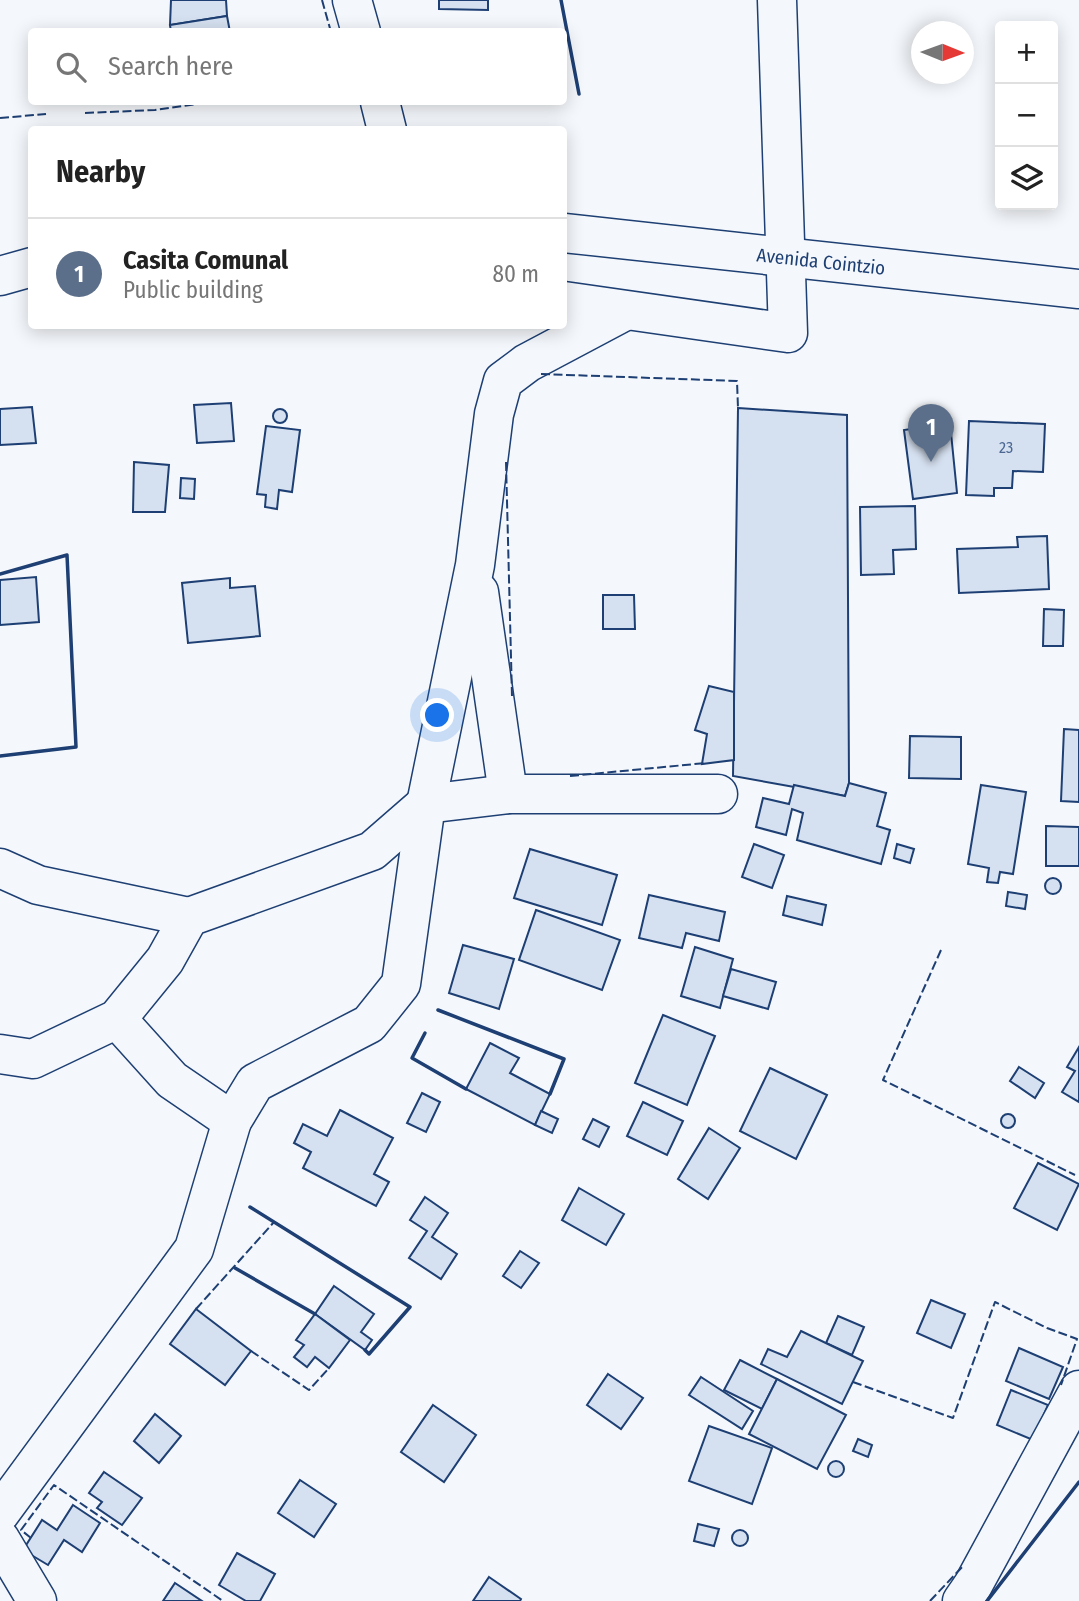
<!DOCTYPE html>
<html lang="en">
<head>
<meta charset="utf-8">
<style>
	body { margin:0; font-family:"Fira Sans Condensed",sans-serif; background:#f2f2f2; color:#222 }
	.controls { position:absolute; right:21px; top:21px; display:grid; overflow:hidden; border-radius:7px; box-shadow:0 4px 18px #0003 }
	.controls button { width:63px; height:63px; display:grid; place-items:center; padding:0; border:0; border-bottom:2px solid #e0e0e0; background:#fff; color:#222; font:35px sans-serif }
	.compass { position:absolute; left:911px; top:21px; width:63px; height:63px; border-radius:50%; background:#fff; box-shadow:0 4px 18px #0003; rotate:91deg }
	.you { position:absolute; left:438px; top:716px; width:24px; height:24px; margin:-18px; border:5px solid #fff; border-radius:50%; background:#1a73e8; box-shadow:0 0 0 10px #1a73e833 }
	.badge { display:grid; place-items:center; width:46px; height:46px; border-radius:50%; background:#c62828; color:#fff; font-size:23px; font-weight:700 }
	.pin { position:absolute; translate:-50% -58px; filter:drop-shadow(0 2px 4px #0008) }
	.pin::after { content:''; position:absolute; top:37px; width:24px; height:21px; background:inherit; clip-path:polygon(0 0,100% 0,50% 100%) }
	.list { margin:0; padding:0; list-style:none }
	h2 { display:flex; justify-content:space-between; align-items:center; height:91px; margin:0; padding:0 28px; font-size:30px }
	h2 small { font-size:23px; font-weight:400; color:#767676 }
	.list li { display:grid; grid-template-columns:46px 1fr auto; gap:21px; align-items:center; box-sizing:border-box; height:112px; padding:0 28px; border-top:2px solid #e0e0e0 }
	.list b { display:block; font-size:26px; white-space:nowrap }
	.list p { margin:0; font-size:23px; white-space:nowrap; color:#767676 }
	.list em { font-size:23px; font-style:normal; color:#767676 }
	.icon { flex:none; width:38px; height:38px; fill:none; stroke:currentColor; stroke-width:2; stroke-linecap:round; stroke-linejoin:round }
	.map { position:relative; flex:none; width:1079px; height:1601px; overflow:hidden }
	.search { position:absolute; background:#fff; box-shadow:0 4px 18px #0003; left:28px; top:28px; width:539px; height:77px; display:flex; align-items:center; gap:18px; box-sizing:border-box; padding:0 24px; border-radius:7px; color:#767676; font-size:26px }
	.panel { position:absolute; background:#fff; box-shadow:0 4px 18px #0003; left:28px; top:126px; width:539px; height:203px; border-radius:7px }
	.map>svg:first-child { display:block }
</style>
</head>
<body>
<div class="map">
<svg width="1079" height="1601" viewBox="0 0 1079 1601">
	<rect width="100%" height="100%" fill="#f4f7fb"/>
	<g fill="#d5e0f0" stroke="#1d3f73" stroke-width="2">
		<path d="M 171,0 L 226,0 L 227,16 L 170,25 Z"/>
		<path d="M 439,0 L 488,0 L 488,10 L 439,9 Z"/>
		<path d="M 227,16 L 230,32 L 171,32 L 170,25 Z"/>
		<path d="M 231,403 L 234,441 L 197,443 L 194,405 Z"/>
		<path d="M 32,407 L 36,443 L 0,445 L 0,409 Z"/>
		<path d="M 738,408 L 847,415 L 849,783 L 845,796 L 733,776 Z"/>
		<circle cx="280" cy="416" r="7"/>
		<path d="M 969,421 L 1045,424 L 1043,472 L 1013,471 L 1012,488 L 994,488 L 994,496 L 966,495 Z"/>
		<path d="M 950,423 L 957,493 L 913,499 L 904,430 Z"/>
		<path d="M 266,426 L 300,430 L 292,492 L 279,490 L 277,509 L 265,507 L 266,495 L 257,494 Z"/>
		<path d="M 134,462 L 169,465 L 165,512 L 133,512 Z"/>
		<path d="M 181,478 L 195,479 L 194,499 L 180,498 Z"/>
		<path d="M 915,506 L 916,549 L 893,550 L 894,574 L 861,575 L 860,507 Z"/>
		<path d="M 1047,536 L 1049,589 L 959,593 L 957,549 L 1018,547 L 1017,537 Z"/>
		<path d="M 36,577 L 39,622 L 0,625 L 0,580 Z"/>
		<path d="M 230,578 L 230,588 L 255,586 L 260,636 L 188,643 L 182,583 Z"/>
		<path d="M 603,595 L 634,595 L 635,629 L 603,629 Z"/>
		<path d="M 1044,609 L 1064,610 L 1063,646 L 1043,646 Z"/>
		<path d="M 709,686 L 734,692 L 734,760 L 702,764 L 707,734 L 695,730 Z"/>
		<path d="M 1064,729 L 1079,730 L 1079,802 L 1061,801 Z"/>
		<path d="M 910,736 L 961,737 L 961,779 L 909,778 Z"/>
		<path d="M 849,783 L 886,793 L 877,826 L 890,830 L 881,864 L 797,840 L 803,813 L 792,809 L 786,835 L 756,827 L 763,798 L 789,804 L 794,785 L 845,796 Z"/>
		<path d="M 981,785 L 1026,792 L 1013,874 L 1000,872 L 998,883 L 987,882 L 989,868 L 968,864 Z"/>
		<path d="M 1046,826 L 1079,827 L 1079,866 L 1046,866 Z"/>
		<path d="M 754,844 L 784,855 L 772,888 L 742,877 Z"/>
		<path d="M 897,844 L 914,849 L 910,863 L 894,858 Z"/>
		<path d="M 530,849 L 617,875 L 602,925 L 514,898 Z"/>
		<circle cx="1053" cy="886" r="8"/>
		<path d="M 1008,892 L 1027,895 L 1025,909 L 1006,906 Z"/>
		<path d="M 649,895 L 725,912 L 719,941 L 686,933 L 682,948 L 639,938 Z"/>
		<path d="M 787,896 L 826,905 L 822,925 L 783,915 Z"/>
		<path d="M 536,910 L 620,940 L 602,990 L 519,960 Z"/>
		<path d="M 463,945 L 514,959 L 499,1009 L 449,993 Z"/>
		<path d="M 695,947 L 733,959 L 720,1008 L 681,996 Z"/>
		<path d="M 731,969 L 776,982 L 768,1009 L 723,996 Z"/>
		<path d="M 663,1015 L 715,1036 L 687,1105 L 635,1083 Z"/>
		<path d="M 490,1043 L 519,1058 L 510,1073 L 550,1094 L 535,1125 L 466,1089 Z"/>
		<path d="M 1079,1047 L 1079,1102 L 1062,1092 L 1075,1071 L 1067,1067 Z"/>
		<path d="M 1019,1067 L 1044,1083 L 1035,1098 L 1010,1081 Z"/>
		<path d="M 770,1068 L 827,1095 L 796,1159 L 740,1131 Z"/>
		<path d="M 422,1093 L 440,1102 L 426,1132 L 407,1123 Z"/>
		<path d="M 643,1102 L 683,1121 L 667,1155 L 627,1136 Z"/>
		<path d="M 340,1110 L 393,1138 L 374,1174 L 389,1182 L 376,1206 L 303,1168 L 311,1152 L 294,1143 L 303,1124 L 327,1136 Z"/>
		<path d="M 541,1111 L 558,1119 L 552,1133 L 535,1125 Z"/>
		<circle cx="1008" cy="1121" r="7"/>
		<path d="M 593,1119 L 609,1127 L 599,1147 L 583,1139 Z"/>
		<path d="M 709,1128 L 740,1148 L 708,1199 L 678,1179 Z"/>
		<path d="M 1038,1163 L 1079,1184 L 1057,1230 L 1014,1208 Z"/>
		<path d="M 579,1188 L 624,1214 L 606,1245 L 562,1220 Z"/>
		<path d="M 425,1197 L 448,1213 L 432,1237 L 457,1254 L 441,1279 L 409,1258 L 427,1231 L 410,1220 Z"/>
		<path d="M 520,1251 L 539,1263 L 521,1288 L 503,1276 Z"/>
		<path d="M 334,1286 L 374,1314 L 361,1332 L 372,1340 L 365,1350 L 315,1314 Z"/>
		<path d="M 931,1300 L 965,1314 L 951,1348 L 917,1333 Z"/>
		<path d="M 196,1309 L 251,1351 L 225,1385 L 170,1344 Z"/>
		<path d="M 315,1314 L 350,1340 L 329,1368 L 315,1357 L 307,1367 L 294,1357 L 304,1345 L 296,1340 Z"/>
		<path d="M 838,1316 L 864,1327 L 852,1355 L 826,1343 Z"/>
		<path d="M 801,1331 L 863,1361 L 842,1404 L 761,1364 L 768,1349 L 787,1357 Z"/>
		<path d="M 1019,1348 L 1063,1367 L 1049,1399 L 1006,1381 Z"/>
		<path d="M 740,1360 L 777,1379 L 762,1409 L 724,1390 Z"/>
		<path d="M 608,1374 L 643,1398 L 621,1429 L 587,1405 Z"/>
		<path d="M 701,1377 L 753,1411 L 742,1429 L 689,1395 Z"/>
		<path d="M 777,1379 L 846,1415 L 817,1469 L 749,1434 Z"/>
		<path d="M 1011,1390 L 1048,1405 L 1033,1440 L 997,1425 Z"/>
		<path d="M 433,1405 L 476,1435 L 444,1482 L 401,1452 Z"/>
		<path d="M 155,1414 L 181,1436 L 159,1463 L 134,1441 Z"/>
		<path d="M 709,1426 L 772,1448 L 752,1504 L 689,1481 Z"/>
		<path d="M 858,1439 L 872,1445 L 868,1457 L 853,1451 Z"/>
		<circle cx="836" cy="1469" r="8"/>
		<path d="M 104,1472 L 142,1498 L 122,1525 L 97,1508 L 102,1502 L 89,1493 Z"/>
		<path d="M 300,1480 L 336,1504 L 314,1537 L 278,1513 Z"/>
		<path d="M 73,1505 L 100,1523 L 82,1552 L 64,1540 L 48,1565 L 23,1550 L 42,1520 L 57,1530 Z"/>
		<path d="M 698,1524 L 719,1529 L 714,1546 L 694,1541 Z"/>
		<circle cx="740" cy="1538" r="8"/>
		<path d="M 237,1553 L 275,1574 L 260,1601 L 246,1601 L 219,1585 Z"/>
		<path d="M 489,1577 L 521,1599 L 520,1601 L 473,1601 Z"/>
		<path d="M 175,1583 L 202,1601 L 163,1601 Z"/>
	</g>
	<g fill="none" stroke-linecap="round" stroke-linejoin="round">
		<defs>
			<g id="minor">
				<path d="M 352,0 L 361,32"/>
				<path d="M 380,102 L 387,130"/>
				<path d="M 564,301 L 788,333 L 777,0"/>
				<path d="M 479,592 L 508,794"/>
				<path d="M 0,868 L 38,885 L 189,917"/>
				<path d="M 117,1019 L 172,1080 L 232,1121"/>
				<path d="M 0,1054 L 33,1059 L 117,1019 L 165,960 L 189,917 L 372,851 L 426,804 L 508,794 L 718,794"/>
				<path d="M 0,1513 L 194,1249 L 232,1121 L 255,1083 L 369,1024 L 401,984 L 426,804 L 475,565 L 494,414 L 503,381 L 527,363 L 625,311"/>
				<path d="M 0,1539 L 37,1601"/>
				<path d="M 962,1601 L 973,1585 L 1079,1390"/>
			</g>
			<g id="major">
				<path d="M 564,233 L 1079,289"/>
				<path d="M 0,276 L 32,267"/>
			</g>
		</defs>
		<use href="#minor" stroke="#1d3f73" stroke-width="41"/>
		<use href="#major" stroke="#1d3f73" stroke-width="41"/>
		<use href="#minor" stroke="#f4f7fb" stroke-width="38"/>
		<use href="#major" stroke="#f4f7fb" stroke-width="38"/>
		<g stroke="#1d3f73" stroke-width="2" stroke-dasharray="9 3.5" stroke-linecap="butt">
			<path d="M 322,0 L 331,32"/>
			<path d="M 85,113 L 155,110 L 211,102"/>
			<path d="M 0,118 L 46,114"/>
			<path d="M 541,374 L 737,381 L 738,408"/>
			<path d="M 506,462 L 512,696"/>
			<path d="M 570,776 L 706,763"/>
			<path d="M 941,950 L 883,1080 L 1075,1175"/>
			<path d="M 196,1309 L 274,1222"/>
			<path d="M 251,1351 L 309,1390 L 329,1368"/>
			<path d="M 853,1382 L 953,1418 L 995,1302 L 1047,1328 L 1077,1339 L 1061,1385"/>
			<path d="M 31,1538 L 21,1530 L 54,1485 L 223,1601"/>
			<path d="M 930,1601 L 964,1565"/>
		</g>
		<g stroke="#1d3f73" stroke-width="3.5">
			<path d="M 561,0 L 579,94"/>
			<path d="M 0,574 L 67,555 L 76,747 L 0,756"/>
			<path d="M 438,1010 L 564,1059 L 550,1094"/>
			<path d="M 425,1033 L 412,1058 L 466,1089"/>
			<path d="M 250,1207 L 410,1307 L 369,1354 L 365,1350"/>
			<path d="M 235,1268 L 315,1314"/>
			<path d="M 987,1601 L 1079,1482"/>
		</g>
	</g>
	<g text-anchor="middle" stroke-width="5" stroke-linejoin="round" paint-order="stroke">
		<g font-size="16" fill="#4b6792">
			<text x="1006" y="453">23</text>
		</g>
		<g font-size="19" fill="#1d3f73" stroke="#f4f7fb">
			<text transform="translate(821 261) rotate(6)" y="7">Avenida Cointzio</text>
		</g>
	</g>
</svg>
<div class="controls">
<button>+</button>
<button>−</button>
<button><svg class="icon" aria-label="layers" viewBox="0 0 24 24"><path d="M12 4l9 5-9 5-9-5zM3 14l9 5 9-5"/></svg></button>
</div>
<svg class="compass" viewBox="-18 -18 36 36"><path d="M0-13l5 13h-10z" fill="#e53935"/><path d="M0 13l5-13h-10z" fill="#767676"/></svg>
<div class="you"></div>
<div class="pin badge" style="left:931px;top:462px;background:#5c6f8a">1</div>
<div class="search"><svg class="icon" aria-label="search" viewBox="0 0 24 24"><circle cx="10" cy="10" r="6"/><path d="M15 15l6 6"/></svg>Search here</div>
<section class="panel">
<h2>Nearby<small></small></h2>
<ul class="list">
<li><span class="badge" style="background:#5c6f8a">1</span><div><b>Casita Comunal</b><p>Public building</p></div><em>80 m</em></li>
</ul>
</section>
</div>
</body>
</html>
